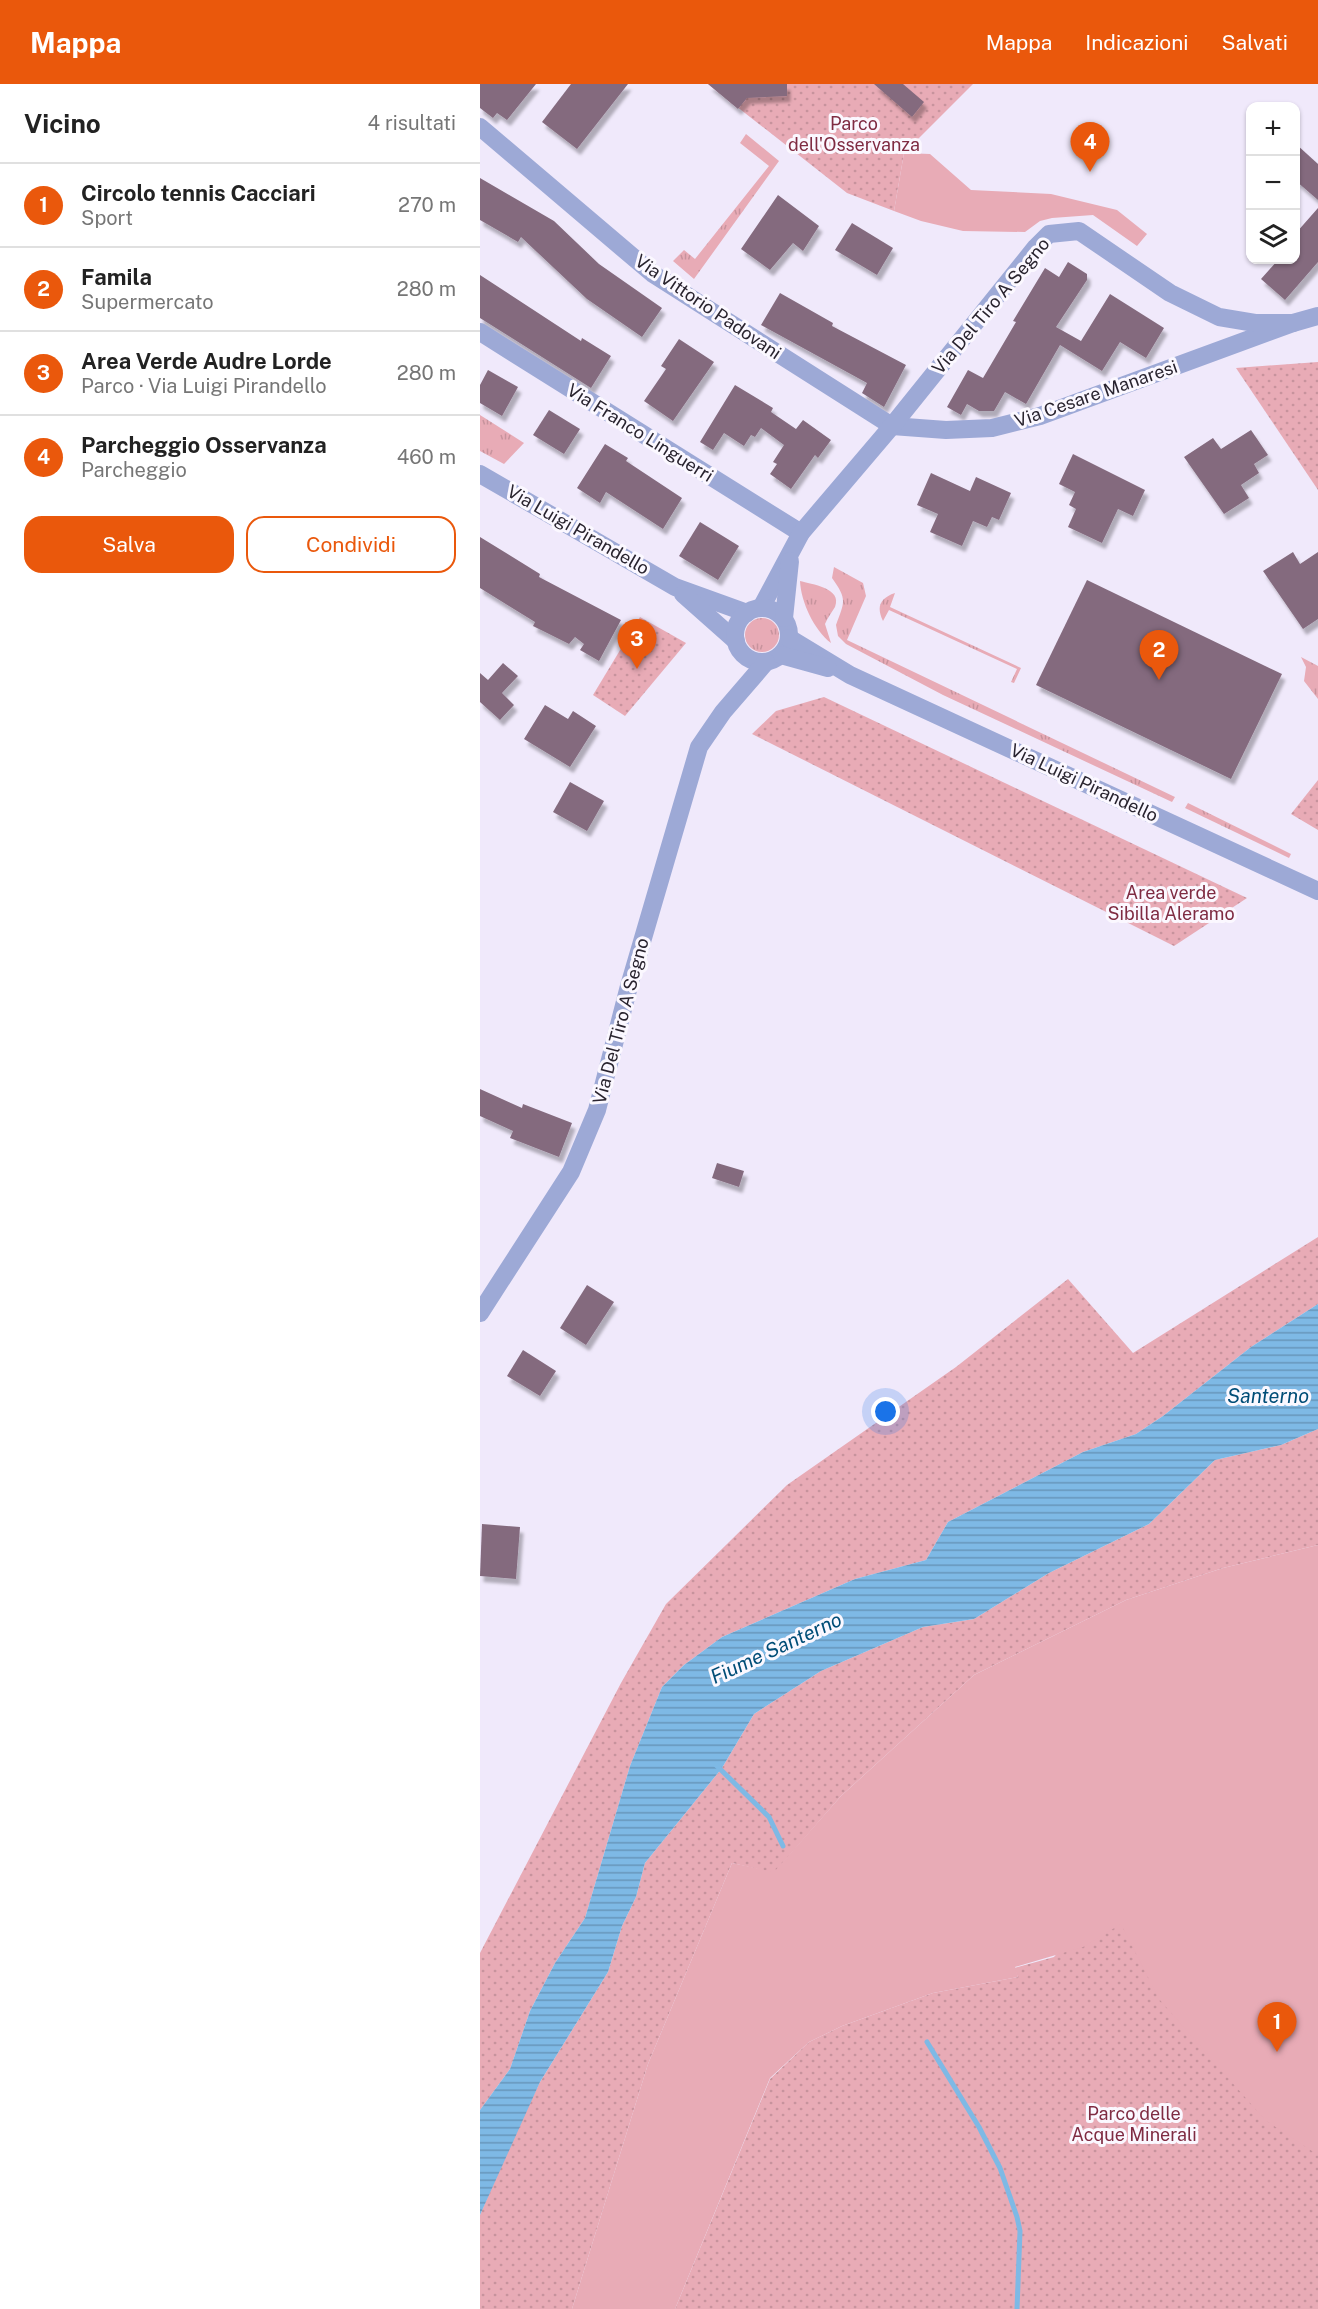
<!DOCTYPE html>
<html lang="it">
<head>
<meta charset="utf-8">
<style>
	body { margin:0; font-family:"Public Sans",sans-serif; background:#f6f6f6; color:#222 }
	.controls { position:absolute; right:18px; top:18px; display:grid; overflow:hidden; border-radius:12px; box-shadow:0 2px 4px #0004 }
	.controls button { width:54px; height:54px; display:grid; place-items:center; padding:0; border:0; border-bottom:2px solid #e0e0e0; background:#fff; color:#222; font:30px sans-serif }
	.you { position:absolute; left:406px; top:1328px; width:21px; height:21px; margin:-15px; border:4px solid #fff; border-radius:50%; background:#1a73e8; box-shadow:0 0 0 9px #1a73e833 }
	.badge { display:grid; place-items:center; width:39px; height:39px; border-radius:50%; background:#ea580c; color:#fff; font-size:20px; font-weight:700 }
	.pin { position:absolute; translate:-50% -50px; filter:drop-shadow(0 2px 3px #0008) }
	.pin::after { content:''; position:absolute; top:32px; width:21px; height:18px; background:inherit; clip-path:polygon(0 0,100% 0,50% 100%) }
	.list { margin:0; padding:0; list-style:none }
	h2 { display:flex; justify-content:space-between; align-items:center; height:78px; margin:0; padding:0 24px; font-size:26px }
	h2 small { font-size:20px; font-weight:400; color:#767676 }
	.list li { display:grid; grid-template-columns:39px 1fr auto; gap:18px; align-items:center; box-sizing:border-box; height:84px; padding:0 24px; border-top:2px solid #e0e0e0 }
	.list b { display:block; font-size:22px; white-space:nowrap }
	.list p { margin:0; font-size:20px; white-space:nowrap; color:#767676 }
	.list em { font-size:20px; font-style:normal; color:#767676 }
	.actions { display:flex; gap:12px; padding:18px 24px }
	.actions a { flex:1; padding:14px 0; border:2px solid #ea580c; border-radius:18px; text-align:center; font-size:21px; color:#ea580c }
	.actions .main { background:#ea580c; color:#fff }
	.icon { flex:none; width:33px; height:33px; fill:none; stroke:currentColor; stroke-width:2; stroke-linecap:round; stroke-linejoin:round }
	.map { position:relative; flex:none; width:838px; height:2225px; overflow:hidden }
	header { display:flex; align-items:center; gap:36px; box-sizing:border-box; height:84px; padding:0 30px; background:#ea580c; color:#fff }
	header strong { font-size:28px }
	nav { display:flex; gap:33px; margin-inline-start:auto; font-size:21px }
	main { display:flex }
	aside { flex:1; background:#fff }
	.map>svg:first-child { display:block }
</style>
</head>
<body>
<header>
<strong>Mappa</strong>
<nav><a>Mappa</a><a>Indicazioni</a><a>Salvati</a></nav>
</header>
<main>
<aside>
<h2>Vicino<small>4 risultati</small></h2>
<ul class="list">
<li><span class="badge">1</span><div><b>Circolo tennis Cacciari</b><p>Sport</p></div><em>270 m</em></li>
<li><span class="badge">2</span><div><b>Famila</b><p>Supermercato</p></div><em>280 m</em></li>
<li><span class="badge">3</span><div><b>Area Verde Audre Lorde</b><p>Parco · Via Luigi Pirandello</p></div><em>280 m</em></li>
<li><span class="badge">4</span><div><b>Parcheggio Osservanza</b><p>Parcheggio</p></div><em>460 m</em></li>
</ul>
<div class="actions"><a class="main">Salva</a><a>Condividi</a></div>
</aside>
<div class="map">
<svg width="838" height="2225" viewBox="0 0 838 2225">
	<defs>
		<pattern id="grass-tufts" width="24" height="20" patternUnits="userSpaceOnUse" patternTransform="scale(1.5)"><rect width="24" height="20" fill="#e8abb6"/><path d="M3 7l-1-3M5 7V3M7 7l1-3M15 17l-1-3M17 17v-4M19 17l1-3" fill="none" stroke="#c7939d"/></pattern>
		<pattern id="park-dots" width="8" height="8" patternUnits="userSpaceOnUse" patternTransform="scale(1.5)"><rect width="8" height="8" fill="#e8abb6"/><path d="M2 2h.1M6 6h.1" fill="none" stroke="#c7939d" stroke-width="1.8" stroke-linecap="round"/></pattern>
		<pattern id="water-rules" width="6" height="5" patternUnits="userSpaceOnUse" patternTransform="scale(1.5)"><rect width="6" height="5" fill="#7eb9e5"/><path d="M0 2.5h6" fill="none" stroke="#6796ba"/></pattern>
		<filter id="shadow"><feDropShadow dx="3.5" dy="6" stdDeviation="1.5" flood-color="#0004"/></filter>
	</defs>
	<rect width="100%" height="100%" fill="#f0e9fb"/>
	<g fill="url(#grass-tufts)">
		<path d="M 266,50 L 299,77 L 214,195 L 193,177 L 204,166 L 215,175 L 289,82 L 260,59 Z"/>
		<path d="M 0,331 L 44,359 L 24,380 L 0,367 Z"/>
		<path d="M 354,483 L 383,499 L 386,512 L 367,556 L 695,713 L 692,718 L 463,611 L 366,560 L 358,552 L 356,541 C 364,518 368,516 352,494 Z"/>
		<path d="M 320,497 C 331,500 363,504 355,523 C 352,528 348,533 345,540 L 351,559 C 334,546 321,518 320,497 Z"/>
		<path d="M 415,509 L 410,523 L 541,584 L 534,599 L 531,598 L 537,585 L 409,526 L 403,537 C 396,523 400,514 415,509 Z"/>
		<circle cx="282" cy="551" r="17"/>
		<path d="M 821,573 L 838,582 L 838,615 L 824,597 L 826,583 Z"/>
		<path d="M 708,719 L 811,770 L 809,774 L 705,724 Z"/>
	</g>
	<g fill="url(#park-dots)">
		<path d="M 228,0 L 493,0 L 424,69 L 414,127 L 367,109 Z"/>
		<path d="M 838,278 L 838,406 L 756,284 Z"/>
		<path d="M 160,533 L 206,559 L 145,632 L 113,611 Z"/>
		<path d="M 344,613 L 767,814 L 694,862 L 272,650 L 296,627 Z"/>
		<path d="M 838,696 L 838,746 L 811,730 Z"/>
		<path d="M 838,1153 L 838,1220 L 771,1263 L 683,1332 L 656,1350 L 603,1368 L 468,1438 L 446,1476 L 375,1495 L 242,1553 L 204,1581 L 182,1603 L 150,1682 L 105,1834 L 75,1879 L 50,1927 L 30,1985 L 0,2026 L 0,1869 L 141,1599 L 186,1520 L 307,1401 L 476,1283 L 588,1195 L 653,1269 Z"/>
		<path d="M 838,1345 L 838,1461 L 743,1484 L 646,1516 L 494,1591 L 361,1712 L 294,1789 L 252,1779 L 168,1980 L 92,2225 L 0,2225 L 0,2131 L 34,2052 L 60,1998 L 128,1888 L 142,1842 L 156,1813 L 165,1779 L 242,1684 L 274,1630 L 341,1587 L 443,1543 L 494,1535 L 569,1489 L 669,1440 L 735,1376 L 801,1361 Z"/>
		<path d="M 838,1570 L 838,2225 L 195,2225 L 290,1995 L 329,1958 L 362,1942 L 453,1909 L 538,1893 L 534,1884 L 574,1873 Z"/>
	</g>
	<g fill="#e8abb6">
		<path d="M 424,69 L 450,70 L 491,106 L 571,110 L 637,126 L 667,150 L 657,162 L 613,131 L 572,134 L 560,137 L 545,148 L 483,147 L 441,137 L 414,127 Z"/>
		<path d="M 838,1461 L 838,2071 L 785,2036 L 679,1915 L 641,1840 L 603,1863 L 535,1883 L 538,1893 L 453,1909 L 362,1942 L 329,1958 L 290,1994 L 195,2225 L 92,2225 L 168,1980 L 252,1779 L 294,1788 L 361,1712 L 494,1591 L 646,1516 L 743,1484 Z"/>
	</g>
	<path fill="url(#water-rules)" d="M 838,1220 L 838,1345 L 801,1361 L 735,1376 L 669,1440 L 569,1489 L 494,1535 L 443,1543 L 341,1587 L 274,1630 L 242,1684 L 165,1779 L 156,1813 L 142,1842 L 128,1888 L 60,1998 L 0,2131 L 0,2026 L 30,1985 L 50,1927 L 75,1879 L 105,1834 L 150,1682 L 182,1603 L 204,1581 L 242,1553 L 375,1495 L 446,1476 L 468,1438 L 603,1368 L 656,1350 L 683,1332 L 771,1263 Z"/>
	<g fill="none" stroke-linecap="round" stroke-linejoin="round">
		<g stroke="#7eb9e5" stroke-width="5">
			<path d="M 236,1681 L 289,1733 L 303,1762"/>
			<path d="M 447,1958 L 499,2043 L 520,2084 L 537,2133 L 540,2147 L 537,2225"/>
		</g>
	</g>
	<g fill="#846b7e" filter="url(#shadow)">
		<path d="M 0,0 L 56,0 L 27,36 L 17,29 L 13,34 L 0,24 Z"/>
		<path d="M 91,0 L 148,0 L 97,65 L 62,38 Z"/>
		<path d="M 228,0 L 307,0 L 307,12 L 267,14 L 258,25 Z"/>
		<path d="M 394,0 L 423,0 L 444,18 L 432,33 Z"/>
		<path d="M 816,60 L 838,80 L 838,116 L 816,97 Z"/>
		<path d="M 0,94 L 74,137 L 119,180 L 182,224 L 162,253 L 107,215 L 41,153 L 38,158 L 0,136 Z"/>
		<path d="M 298,111 L 339,142 L 323,167 L 313,159 L 290,186 L 261,165 Z"/>
		<path d="M 838,124 L 838,178 L 805,216 L 781,195 L 798,176 L 816,176 L 816,149 Z"/>
		<path d="M 372,139 L 413,164 L 397,191 L 355,166 Z"/>
		<path d="M 588,178 L 607,190 L 607,196 L 576,243 L 601,257 L 630,210 L 684,244 L 666,274 L 640,258 L 622,287 L 580,261 L 546,320 L 525,308 L 514,327 L 499,327 L 487,320 L 481,331 L 467,323 L 488,286 L 503,294 L 536,238 L 533,237 L 565,184 L 579,193 Z"/>
		<path d="M 0,191 L 101,257 L 102,254 L 131,272 L 111,304 L 0,234 Z"/>
		<path d="M 300,209 L 353,239 L 352,242 L 426,281 L 404,323 L 382,309 L 387,299 L 281,241 Z"/>
		<path d="M 199,255 L 234,278 L 193,337 L 164,317 L 186,285 L 181,282 Z"/>
		<path d="M 8,286 L 38,303 L 22,332 L 0,319 L 0,301 Z"/>
		<path d="M 255,301 L 293,324 L 291,328 L 316,345 L 323,336 L 351,356 L 338,374 L 335,371 L 311,405 L 290,390 L 297,380 L 293,378 L 304,361 L 281,344 L 275,353 L 271,351 L 264,362 L 244,349 L 233,366 L 220,358 Z"/>
		<path d="M 69,326 L 100,345 L 84,370 L 53,351 Z"/>
		<path d="M 771,346 L 788,371 L 774,380 L 779,389 L 761,401 L 769,414 L 744,430 L 704,373 L 733,354 L 741,365 Z"/>
		<path d="M 125,360 L 148,374 L 146,377 L 202,414 L 183,445 L 126,408 L 120,419 L 97,404 Z"/>
		<path d="M 593,370 L 665,406 L 653,432 L 638,425 L 622,459 L 588,443 L 596,425 L 589,421 L 595,408 L 579,400 Z"/>
		<path d="M 451,389 L 490,407 L 496,393 L 531,409 L 519,436 L 512,433 L 507,443 L 493,437 L 482,462 L 450,448 L 458,430 L 437,421 Z"/>
		<path d="M 220,438 L 259,462 L 238,496 L 199,472 Z"/>
		<path d="M 0,453 L 60,490 L 59,493 L 141,536 L 119,577 L 100,566 L 104,560 L 95,553 L 89,560 L 53,542 L 55,538 L 0,504 Z"/>
		<path d="M 813,468 L 820,480 L 838,468 L 838,535 L 823,545 L 783,487 Z"/>
		<path d="M 607,496 L 802,590 L 751,695 L 556,601 Z"/>
		<path d="M 23,579 L 38,592 L 22,609 L 34,621 L 20,636 L 0,618 L 0,589 L 8,596 Z"/>
		<path d="M 65,621 L 88,635 L 93,627 L 116,642 L 90,683 L 44,655 Z"/>
		<path d="M 90,698 L 124,717 L 107,747 L 73,728 Z"/>
		<path d="M 0,1005 L 42,1024 L 43,1020 L 92,1039 L 79,1073 L 30,1054 L 33,1047 L 0,1032 Z"/>
		<path d="M 237,1079 L 264,1087 L 259,1103 L 232,1094 Z"/>
		<path d="M 107,1201 L 134,1218 L 106,1261 L 80,1244 Z"/>
		<path d="M 43,1266 L 76,1287 L 60,1312 L 27,1292 Z"/>
		<path d="M 2,1440 L 40,1443 L 36,1495 L 0,1492 Z"/>
	</g>
	<g fill="none" stroke-linecap="round" stroke-linejoin="round">
		<g stroke="#9da9d6" stroke-width="18">
			<path d="M 0,43 L 173,190 L 412,342 L 466,346 L 512,344 L 560,332 L 813,239"/>
			<path d="M 0,248 L 321,449"/>
			<path d="M 0,390 L 195,503 L 267,529"/>
			<path d="M 203,510 L 256,557"/>
			<path d="M 281,524 L 321,449 L 412,342 L 556,163 L 569,150 L 599,147 L 690,209 L 739,233 L 775,239 L 813,239 L 838,232"/>
			<circle cx="282" cy="551" r="27"/>
			<path d="M 304,534 L 310,477"/>
			<path d="M 309,554 L 370,591 L 838,807"/>
			<path d="M 301,571 L 348,584"/>
			<path d="M 0,1229 L 91,1088 L 117,1026 L 149,902 L 219,663 L 243,628 L 286,578"/>
		</g>
	</g>
	<g text-anchor="middle" stroke-width="6" stroke-linejoin="round" paint-order="stroke">
		<g font-size="18" fill="#7f2b42" stroke="#fbf8ff">
			<text x="374" y="46">Parco<tspan x="374" dy="21">dell'Osservanza</tspan></text>
			<text x="691" y="815">Area verde<tspan x="691" dy="21">Sibilla Aleramo</tspan></text>
			<text x="654" y="2036">Parco delle<tspan x="654" dy="21">Acque Minerali</tspan></text>
		</g>
		<g font-size="18" fill="#29242f" stroke="#fbf8ff">
			<text transform="translate(511 222) rotate(-50)" y="6">Via Del Tiro A Segno</text>
			<text transform="translate(228 223) rotate(34)" y="6">Via Vittorio Padovani</text>
			<text transform="translate(616 310) rotate(-19)" y="6">Via Cesare Manaresi</text>
			<text transform="translate(160 349) rotate(32)" y="6">Via Franco Linguerri</text>
			<text transform="translate(98 446) rotate(30)" y="6">Via Luigi Pirandello</text>
			<text transform="translate(604 699) rotate(25)" y="6">Via Luigi Pirandello</text>
			<text transform="translate(141 937) rotate(-75)" y="6">Via Del Tiro A Segno</text>
		</g>
		<g font-size="20" font-style="italic" fill="#014d77" stroke="#fbf8ff">
			<text x="788" y="1319">Santerno</text>
			<text transform="translate(296 1564) rotate(-25)" y="7">Fiume Santerno</text>
		</g>
	</g>
</svg>
<div class="controls">
<button>+</button>
<button>−</button>
<button><svg class="icon" aria-label="layers" viewBox="0 0 24 24"><path d="M12 4l9 5-9 5-9-5zM3 14l9 5 9-5"/></svg></button>
</div>
<div class="you"></div>
<div class="pin badge" style="left:797px;top:1968px">1</div>
<div class="pin badge" style="left:679px;top:596px">2</div>
<div class="pin badge" style="left:157px;top:585px">3</div>
<div class="pin badge" style="left:610px;top:88px">4</div>
</div>
</main>
</body>
</html>
